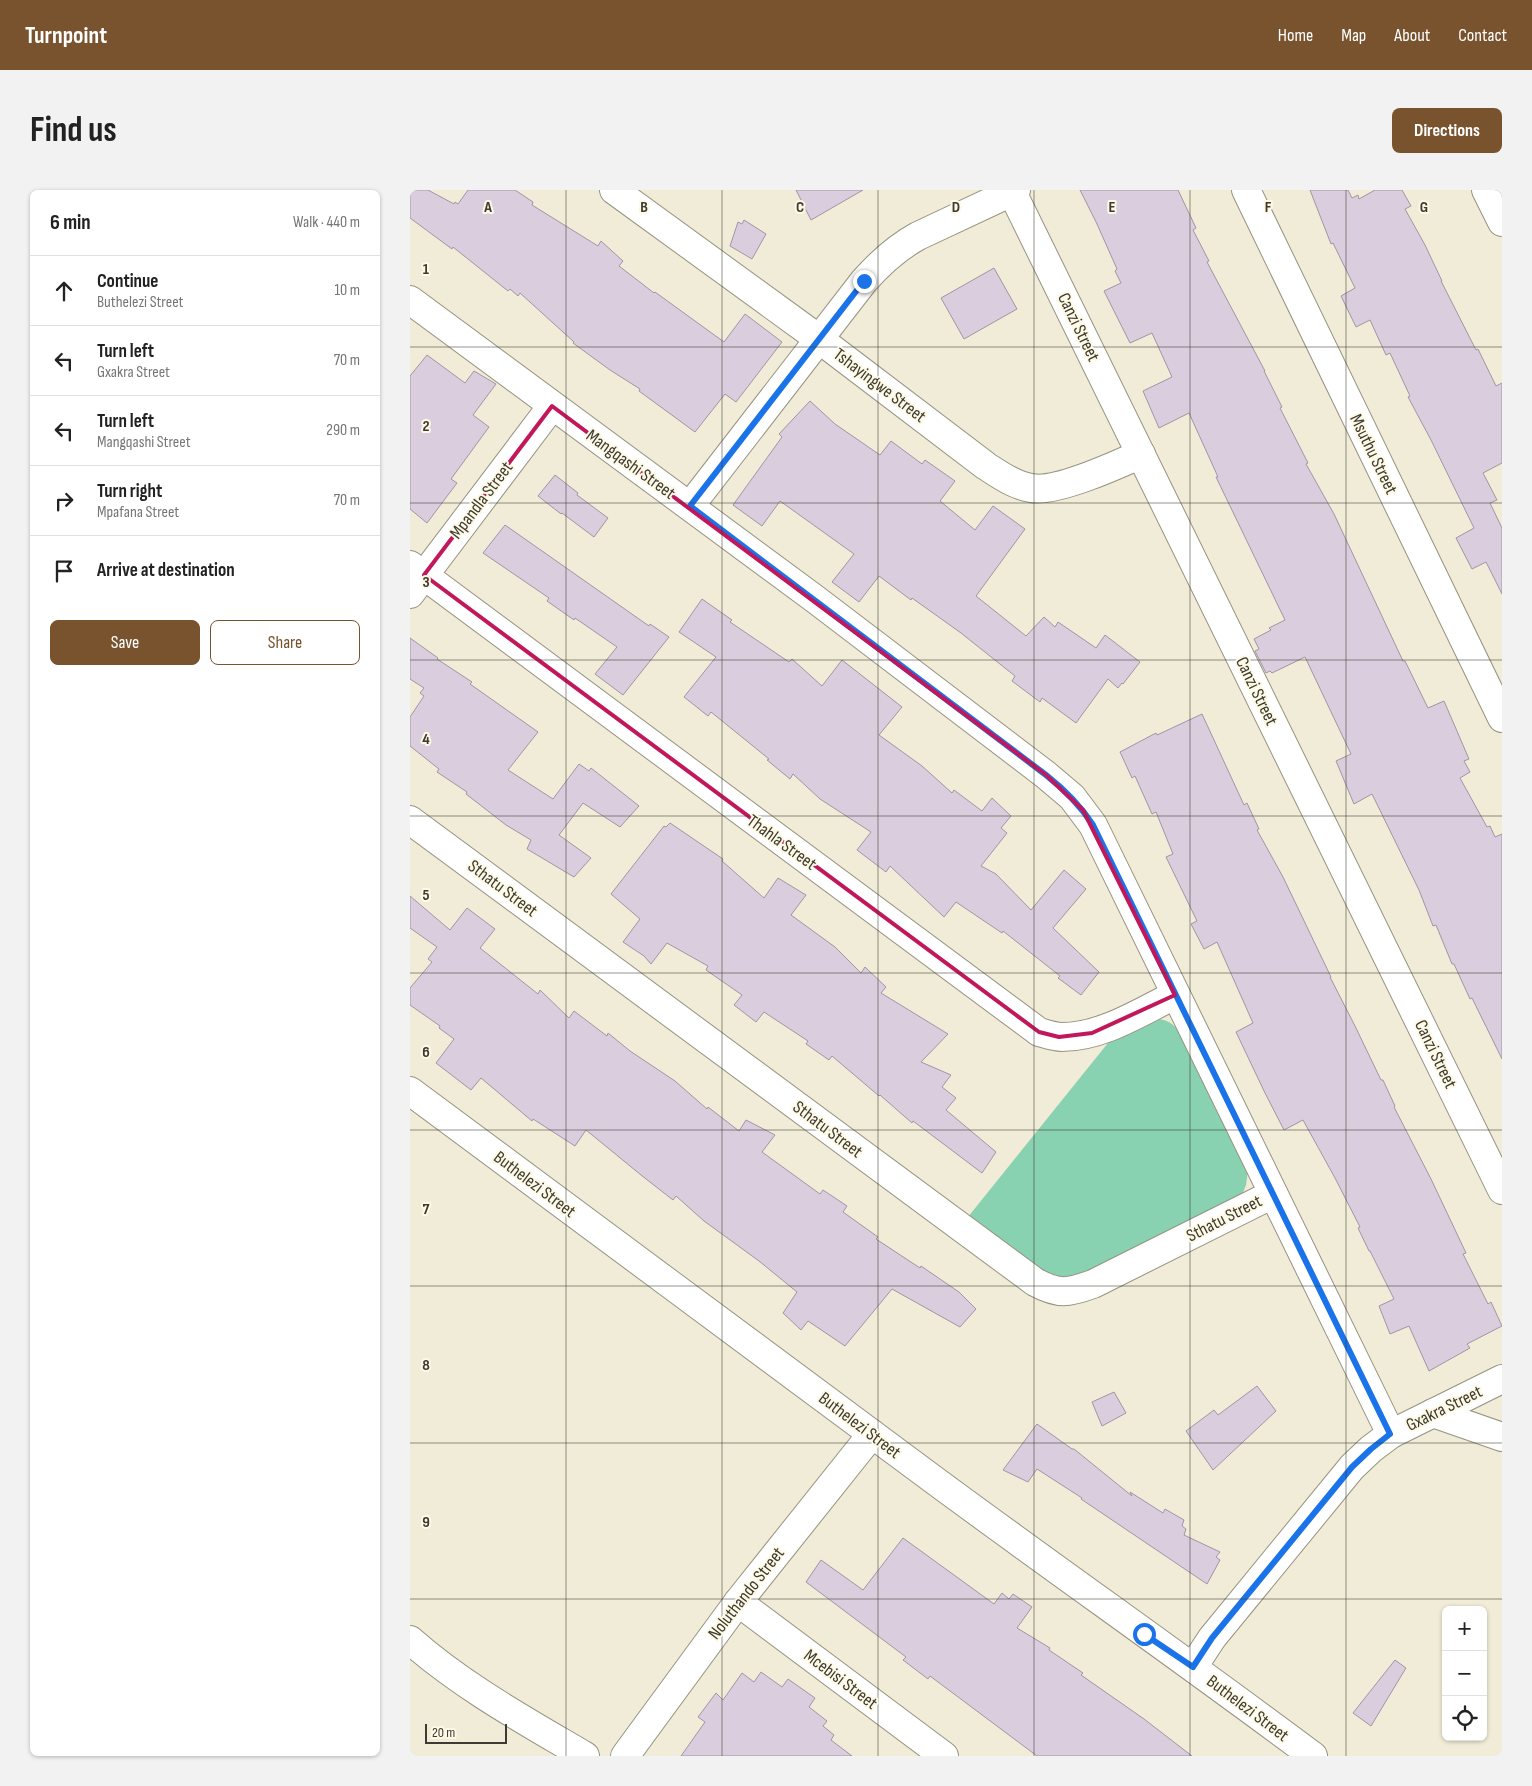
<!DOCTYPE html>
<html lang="en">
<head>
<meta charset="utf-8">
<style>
	body { margin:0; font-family:"Sofia Sans Condensed",sans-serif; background:#f2f2f2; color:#222 }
	.controls { position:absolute; right:15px; bottom:15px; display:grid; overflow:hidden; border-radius:8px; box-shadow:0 1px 4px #0004 }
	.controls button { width:45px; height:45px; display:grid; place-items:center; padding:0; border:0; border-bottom:1px solid #e0e0e0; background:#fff; color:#222; font:25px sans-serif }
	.scale { position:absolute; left:15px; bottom:12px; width:82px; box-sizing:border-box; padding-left:5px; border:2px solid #3c3a32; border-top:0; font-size:14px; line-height:18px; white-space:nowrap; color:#3c3a32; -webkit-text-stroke:4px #fdf9e4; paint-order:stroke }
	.stop { position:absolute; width:15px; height:15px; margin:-11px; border:4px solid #1a73e8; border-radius:50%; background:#fff }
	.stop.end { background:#1a73e8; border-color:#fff; box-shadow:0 1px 5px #0008 }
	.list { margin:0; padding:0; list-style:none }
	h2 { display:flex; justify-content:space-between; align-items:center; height:65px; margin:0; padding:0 20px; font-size:21px }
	h2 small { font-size:16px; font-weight:400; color:#767676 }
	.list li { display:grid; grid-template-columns:32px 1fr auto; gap:15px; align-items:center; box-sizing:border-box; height:70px; padding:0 20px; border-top:1px solid #e0e0e0 }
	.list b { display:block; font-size:19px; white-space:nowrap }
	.list p { margin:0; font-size:16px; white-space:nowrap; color:#767676 }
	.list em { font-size:16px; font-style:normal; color:#767676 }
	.actions { display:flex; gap:10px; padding:15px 20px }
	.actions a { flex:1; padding:11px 0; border:1px solid #78532d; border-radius:8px; text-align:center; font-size:18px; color:#78532d }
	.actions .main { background:#78532d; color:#fff }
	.icon { flex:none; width:28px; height:28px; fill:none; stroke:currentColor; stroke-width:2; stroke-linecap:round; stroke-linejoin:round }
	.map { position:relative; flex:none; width:1092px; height:1566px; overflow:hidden; border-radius:8px }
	header { display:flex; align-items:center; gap:30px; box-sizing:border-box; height:70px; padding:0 25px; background:#78532d; color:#fff }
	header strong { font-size:24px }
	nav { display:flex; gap:28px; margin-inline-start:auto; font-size:18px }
	.intro { display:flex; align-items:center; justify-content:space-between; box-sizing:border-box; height:120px; padding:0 30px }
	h1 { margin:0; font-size:35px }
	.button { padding:12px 22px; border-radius:8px; background:#78532d; color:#fff; font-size:18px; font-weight:700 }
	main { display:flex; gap:30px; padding:0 30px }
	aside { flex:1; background:#fff; border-radius:8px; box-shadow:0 1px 4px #0004 }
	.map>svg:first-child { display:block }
</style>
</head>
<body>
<header>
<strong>Turnpoint</strong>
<nav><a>Home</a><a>Map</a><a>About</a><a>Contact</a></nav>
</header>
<div class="intro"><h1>Find us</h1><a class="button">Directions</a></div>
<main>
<aside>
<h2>6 min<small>Walk · 440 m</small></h2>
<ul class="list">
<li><svg class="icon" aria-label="ahead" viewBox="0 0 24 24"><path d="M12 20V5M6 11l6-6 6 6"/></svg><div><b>Continue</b><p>Buthelezi Street</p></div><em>10 m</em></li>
<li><svg class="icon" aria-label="left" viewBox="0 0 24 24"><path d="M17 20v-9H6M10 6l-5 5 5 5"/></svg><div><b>Turn left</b><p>Gxakra Street</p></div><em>70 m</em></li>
<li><svg class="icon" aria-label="left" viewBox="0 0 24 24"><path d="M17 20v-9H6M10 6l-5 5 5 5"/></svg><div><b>Turn left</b><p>Mangqashi Street</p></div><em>290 m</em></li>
<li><svg class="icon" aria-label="right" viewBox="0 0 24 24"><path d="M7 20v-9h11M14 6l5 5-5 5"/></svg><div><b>Turn right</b><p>Mpafana Street</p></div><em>70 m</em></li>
<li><svg class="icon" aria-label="arrive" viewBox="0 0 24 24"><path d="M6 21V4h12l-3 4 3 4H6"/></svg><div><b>Arrive at destination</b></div></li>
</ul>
<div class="actions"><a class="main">Save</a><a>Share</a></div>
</aside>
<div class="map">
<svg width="1092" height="1566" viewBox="0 0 1092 1566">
	<rect width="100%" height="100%" fill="#f0ecd7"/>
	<path fill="#88d1b1" d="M 742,828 C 757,830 762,831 770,844 L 838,981 L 836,995 L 832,1005 L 668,1090 L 651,1094 L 558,1027 L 702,848 Z"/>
	<g fill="#d9cdde" stroke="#a195a5">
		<path d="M 0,0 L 18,0 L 44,14 L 45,12 L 48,14 L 58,0 L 105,0 L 123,12 L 122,15 L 188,56 L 191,51 L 213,71 L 209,76 L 244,103 L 245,102 L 314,152 L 335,124 L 372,152 L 326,212 L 315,204 L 285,242 L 229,201 L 230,199 L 200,180 L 163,153 L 164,152 L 110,103 L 108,106 L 100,99 L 98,101 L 43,57 L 42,59 L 0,28 Z"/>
		<path d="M 386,0 L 453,0 L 401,30 Z"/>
		<path d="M 670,0 L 768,0 L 786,38 L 783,40 L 799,71 L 797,72 L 855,181 L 854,181 L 872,217 L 870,218 L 898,273 L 896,274 L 924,324 L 993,471 L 995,471 L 1018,518 L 1034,511 L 1059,569 L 1054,571 L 1060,582 L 1050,588 L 1077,637 L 1080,636 L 1085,647 L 1092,644 L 1092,869 L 1062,808 L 1060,809 L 1044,774 L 1042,774 L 1026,735 L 1023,736 L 1009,700 L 962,604 L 944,614 L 926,571 L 941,564 L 895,467 L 862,483 L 860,481 L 856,483 L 845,461 L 849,459 L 844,449 L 861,440 L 859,438 L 875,430 L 806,287 L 808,287 L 779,223 L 749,238 L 733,201 L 762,187 L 742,143 L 720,153 L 694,101 L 711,93 L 705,81 L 707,79 L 687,34 Z"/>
		<path d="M 900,0 L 938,0 L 942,8 L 948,5 L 949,9 L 965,0 L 992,0 L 1001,16 L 995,19 L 1015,55 L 1032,91 L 1031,91 L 1066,160 L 1068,159 L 1086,196 L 1092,193 L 1092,273 L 1073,283 L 1087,310 L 1080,313 L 1092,338 L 1092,404 L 1076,372 L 1062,379 L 1046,348 L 1064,338 L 1021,250 L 998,207 L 1000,206 L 980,163 L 976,165 L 960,130 L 946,137 L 931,106 L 945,98 L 923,53 L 921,54 Z"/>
		<path d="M 334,30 L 356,44 L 342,69 L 320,56 L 328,32 L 332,34 Z"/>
		<path d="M 584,78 L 607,119 L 554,149 L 531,108 Z"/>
		<path d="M 17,165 L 55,193 L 64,181 L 86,194 L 63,225 L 79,237 L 41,289 L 47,293 L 17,333 L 0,319 L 0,186 Z"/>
		<path d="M 400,211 L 425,234 L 470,265 L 481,251 L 512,274 L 515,270 L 545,291 L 530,311 L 565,340 L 583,316 L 615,339 L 566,406 L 616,446 L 634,427 L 645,437 L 648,432 L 686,458 L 695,445 L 730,472 L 713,494 L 712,493 L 708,498 L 698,489 L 666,533 L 632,508 L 630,512 L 602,491 L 605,486 L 551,443 L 502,408 L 501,410 L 469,386 L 449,412 L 422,392 L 444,364 L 370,311 L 352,336 L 323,315 L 372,247 L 369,244 Z"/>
		<path d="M 145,285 L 168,303 L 167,305 L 198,328 L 184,347 L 152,323 L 151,324 L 128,306 Z"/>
		<path d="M 95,335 L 239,436 L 240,434 L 259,447 L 213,505 L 185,484 L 207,457 L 165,428 L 164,430 L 137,411 L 139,408 L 73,363 Z"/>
		<path d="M 292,409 L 322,430 L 320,432 L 379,472 L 382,469 L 412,496 L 432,470 L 492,517 L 469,545 L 512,576 L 542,603 L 544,600 L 572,621 L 582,608 L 601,626 L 591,638 L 597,643 L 571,676 L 586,684 L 621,720 L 654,680 L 676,699 L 643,738 L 689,782 L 671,805 L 648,788 L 650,786 L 593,741 L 592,743 L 546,712 L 534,727 L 480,676 L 476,682 L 447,660 L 461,642 L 410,609 L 383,584 L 380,589 L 357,570 L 359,569 L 301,522 L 298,526 L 274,507 L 306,467 L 269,442 Z"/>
		<path d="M 0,448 L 28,468 L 27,469 L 62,492 L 60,494 L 128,542 L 98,580 L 143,609 L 169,574 L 179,581 L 181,578 L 229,616 L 210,637 L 173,613 L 149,645 L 181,668 L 164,687 L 117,659 L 121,650 L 96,635 L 56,604 L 57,602 L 27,582 L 29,579 L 0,556 L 0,527 L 14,506 L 10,503 L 14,498 L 0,489 Z"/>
		<path d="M 792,524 L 834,615 L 837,613 L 849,639 L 847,640 L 873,687 L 921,787 L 920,787 L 945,836 L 971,890 L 973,890 L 985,916 L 984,917 L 1021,989 L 1056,1063 L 1053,1064 L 1078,1114 L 1081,1112 L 1092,1136 L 1057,1154 L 1060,1158 L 1019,1181 L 999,1136 L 980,1144 L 969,1116 L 984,1109 L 960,1061 L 959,1061 L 948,1038 L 950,1037 L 925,988 L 893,930 L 874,940 L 855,903 L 826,842 L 843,833 L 807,752 L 794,759 L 781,734 L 787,731 L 756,667 L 763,664 L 746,622 L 742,624 L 725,586 L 722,588 L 710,562 L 746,543 L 747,545 Z"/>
		<path d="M 260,633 L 313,669 L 312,671 L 354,708 L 368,688 L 396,705 L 381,725 L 425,757 L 451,783 L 455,777 L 476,797 L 471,803 L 538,844 L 511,872 L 541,885 L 532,897 L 546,908 L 536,920 L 586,962 L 572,983 L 503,931 L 502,933 L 470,905 L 469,906 L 422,866 L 419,870 L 396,854 L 398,851 L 354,822 L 346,832 L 324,815 L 332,805 L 296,780 L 298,776 L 257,753 L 241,774 L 234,766 L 213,752 L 230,729 L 201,704 L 254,636 L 256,637 Z"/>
		<path d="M 0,706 L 40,740 L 57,718 L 85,739 L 70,758 L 128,804 L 130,800 L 159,828 L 164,821 L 197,846 L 198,843 L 220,861 L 265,891 L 297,919 L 298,917 L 329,941 L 336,930 L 365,945 L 352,962 L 410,1004 L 413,1000 L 437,1016 L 433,1022 L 468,1047 L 466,1049 L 510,1078 L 511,1076 L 549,1102 L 566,1119 L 550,1137 L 482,1099 L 435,1156 L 398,1131 L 391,1140 L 373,1123 L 387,1102 L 349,1071 L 294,1031 L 266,1006 L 263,1010 L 231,985 L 176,940 L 165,956 L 123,929 L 122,931 L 71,888 L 61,900 L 26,873 L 44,849 L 29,838 L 30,836 L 0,815 L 0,798 L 22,772 L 18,769 L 27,757 L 0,738 Z"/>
		<path d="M 847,1196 L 866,1221 L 803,1280 L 776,1241 L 804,1220 L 808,1225 Z"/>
		<path d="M 704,1202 L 716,1223 L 692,1236 L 682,1212 Z"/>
		<path d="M 627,1234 L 662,1259 L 664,1259 L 722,1306 L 720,1302 L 753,1323 L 755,1319 L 774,1330 L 772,1336 L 776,1339 L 774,1345 L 810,1362 L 806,1367 L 810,1370 L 797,1394 L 671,1309 L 672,1308 L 627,1279 L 618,1292 L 593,1280 Z"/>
		<path d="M 493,1348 L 584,1414 L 592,1403 L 599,1409 L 603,1404 L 622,1417 L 607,1438 L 640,1458 L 639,1460 L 673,1483 L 671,1485 L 734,1529 L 782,1566 L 627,1566 L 520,1486 L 518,1489 L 493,1470 L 496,1467 L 396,1392 L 411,1370 L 453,1400 Z"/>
		<path d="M 985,1470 L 996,1478 L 961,1536 L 943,1523 Z"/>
		<path d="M 351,1482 L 372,1497 L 378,1489 L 405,1508 L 399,1517 L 417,1531 L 413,1536 L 424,1545 L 421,1550 L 442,1566 L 271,1566 L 295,1532 L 288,1527 L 306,1503 L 313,1510 L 332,1483 L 344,1492 Z"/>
	</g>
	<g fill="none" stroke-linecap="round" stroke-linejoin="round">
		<defs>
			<g id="street">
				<path d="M 204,0 L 409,149 L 576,276 C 590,285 604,295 621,298 C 645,303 707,275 731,264"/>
				<path d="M 836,0 L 1092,528"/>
				<path d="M 1076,0 L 1092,32"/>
				<path d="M 602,2 L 1092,1000"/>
				<path d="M 0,110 L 405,409 L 636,585 L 662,607 L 683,635 L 981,1244"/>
				<path d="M 280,316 L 454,91 C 470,73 486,58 508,46 L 606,0"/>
				<path d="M 0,375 L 629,842 C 636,844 644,847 652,847 C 692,847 730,822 765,805"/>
				<path d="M 0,404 L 142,216"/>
				<path d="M 0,630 L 625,1092 C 649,1105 658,1103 683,1094 L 863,1004"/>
				<path d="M 0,901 C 174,1029 346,1159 520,1287 C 647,1381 776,1471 903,1566"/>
				<path d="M 1023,1223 L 1092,1247"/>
				<path d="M 328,1412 L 534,1566"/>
				<path d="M 0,1450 C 52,1496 114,1530 175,1566"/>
				<path d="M 783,1477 L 802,1448 L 942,1277 L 961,1259 L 981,1244 L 1092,1189"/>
				<path d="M 215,1566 L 328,1412 L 462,1244"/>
			</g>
		</defs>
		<use href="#street" stroke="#979380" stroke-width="30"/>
		<use href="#street" stroke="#fff" stroke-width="28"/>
	</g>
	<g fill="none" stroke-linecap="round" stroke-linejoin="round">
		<path stroke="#1a73e8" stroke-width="6" d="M 454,91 L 280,316 L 636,585 C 655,600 670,615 683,635 L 980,1244 L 961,1259 L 942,1277 L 802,1448 L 783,1477 L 734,1444"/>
	</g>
	<path fill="none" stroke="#c2185b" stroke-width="4" stroke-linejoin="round" d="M 142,216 L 636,585 L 673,620 L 765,805 L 682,843 L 649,847 L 629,842 L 14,385 Z"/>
	<path fill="none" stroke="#3c3a32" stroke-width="1" stroke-opacity="0.55" d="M 156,0 L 156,1566M 312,0 L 312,1566M 468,0 L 468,1566M 624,0 L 624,1566M 780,0 L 780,1566M 936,0 L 936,1566M 0,157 L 1092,157M 0,313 L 1092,313M 0,470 L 1092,470M 0,626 L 1092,626M 0,783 L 1092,783M 0,940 L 1092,940M 0,1096 L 1092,1096M 0,1253 L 1092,1253M 0,1409 L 1092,1409"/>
	<g text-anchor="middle" stroke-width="4" stroke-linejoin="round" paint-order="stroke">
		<g font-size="18" fill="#3c3a32" stroke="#fdf9e4">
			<text transform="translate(669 137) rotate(64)" y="6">Canzi Street</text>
			<text transform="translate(470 195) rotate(37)" y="6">Tshayingwe Street</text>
			<text transform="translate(964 264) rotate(64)" y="6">Msuthu Street</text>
			<text transform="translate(221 274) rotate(36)" y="6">Mangqashi Street</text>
			<text transform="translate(71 310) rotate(-53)" y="6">Mpandla Street</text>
			<text transform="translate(847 501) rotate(64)" y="6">Canzi Street</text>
			<text transform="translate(372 652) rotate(36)" y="6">Thahla Street</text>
			<text transform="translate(93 698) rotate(37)" y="6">Sthatu Street</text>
			<text transform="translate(1026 864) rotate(64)" y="6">Canzi Street</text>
			<text transform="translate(418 939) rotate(37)" y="6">Sthatu Street</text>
			<text transform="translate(125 994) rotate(37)" y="6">Buthelezi Street</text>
			<text transform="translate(814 1028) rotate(-27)" y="6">Sthatu Street</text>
			<text transform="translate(1034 1218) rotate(-26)" y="6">Gxakra Street</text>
			<text transform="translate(450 1235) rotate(37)" y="6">Buthelezi Street</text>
			<text transform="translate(336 1403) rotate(-52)" y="6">Noluthando Street</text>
			<text transform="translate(431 1489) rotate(37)" y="6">Mcebisi Street</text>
			<text transform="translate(838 1518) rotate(37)" y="6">Buthelezi Street</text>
		</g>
	</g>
	<g font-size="16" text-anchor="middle" font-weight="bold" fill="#3c3a32" stroke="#fdf9e4" stroke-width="4" stroke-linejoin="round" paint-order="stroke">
		<text x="78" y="22">A</text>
		<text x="234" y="22">B</text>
		<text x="390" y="22">C</text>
		<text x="546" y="22">D</text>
		<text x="702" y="22">E</text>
		<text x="858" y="22">F</text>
		<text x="1014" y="22">G</text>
		<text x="16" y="84">1</text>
		<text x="16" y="241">2</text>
		<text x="16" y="397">3</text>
		<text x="16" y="554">4</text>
		<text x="16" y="710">5</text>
		<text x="16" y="867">6</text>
		<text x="16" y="1024">7</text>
		<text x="16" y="1180">8</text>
		<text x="16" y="1337">9</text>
	</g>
</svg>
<div class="controls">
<button>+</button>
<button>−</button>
<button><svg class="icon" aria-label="locate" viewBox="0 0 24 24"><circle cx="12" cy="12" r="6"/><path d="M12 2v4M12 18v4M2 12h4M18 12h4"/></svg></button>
</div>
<div class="scale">20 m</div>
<div class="stop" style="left:734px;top:1444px"></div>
<div class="stop end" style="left:454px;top:91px"></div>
</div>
</main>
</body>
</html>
